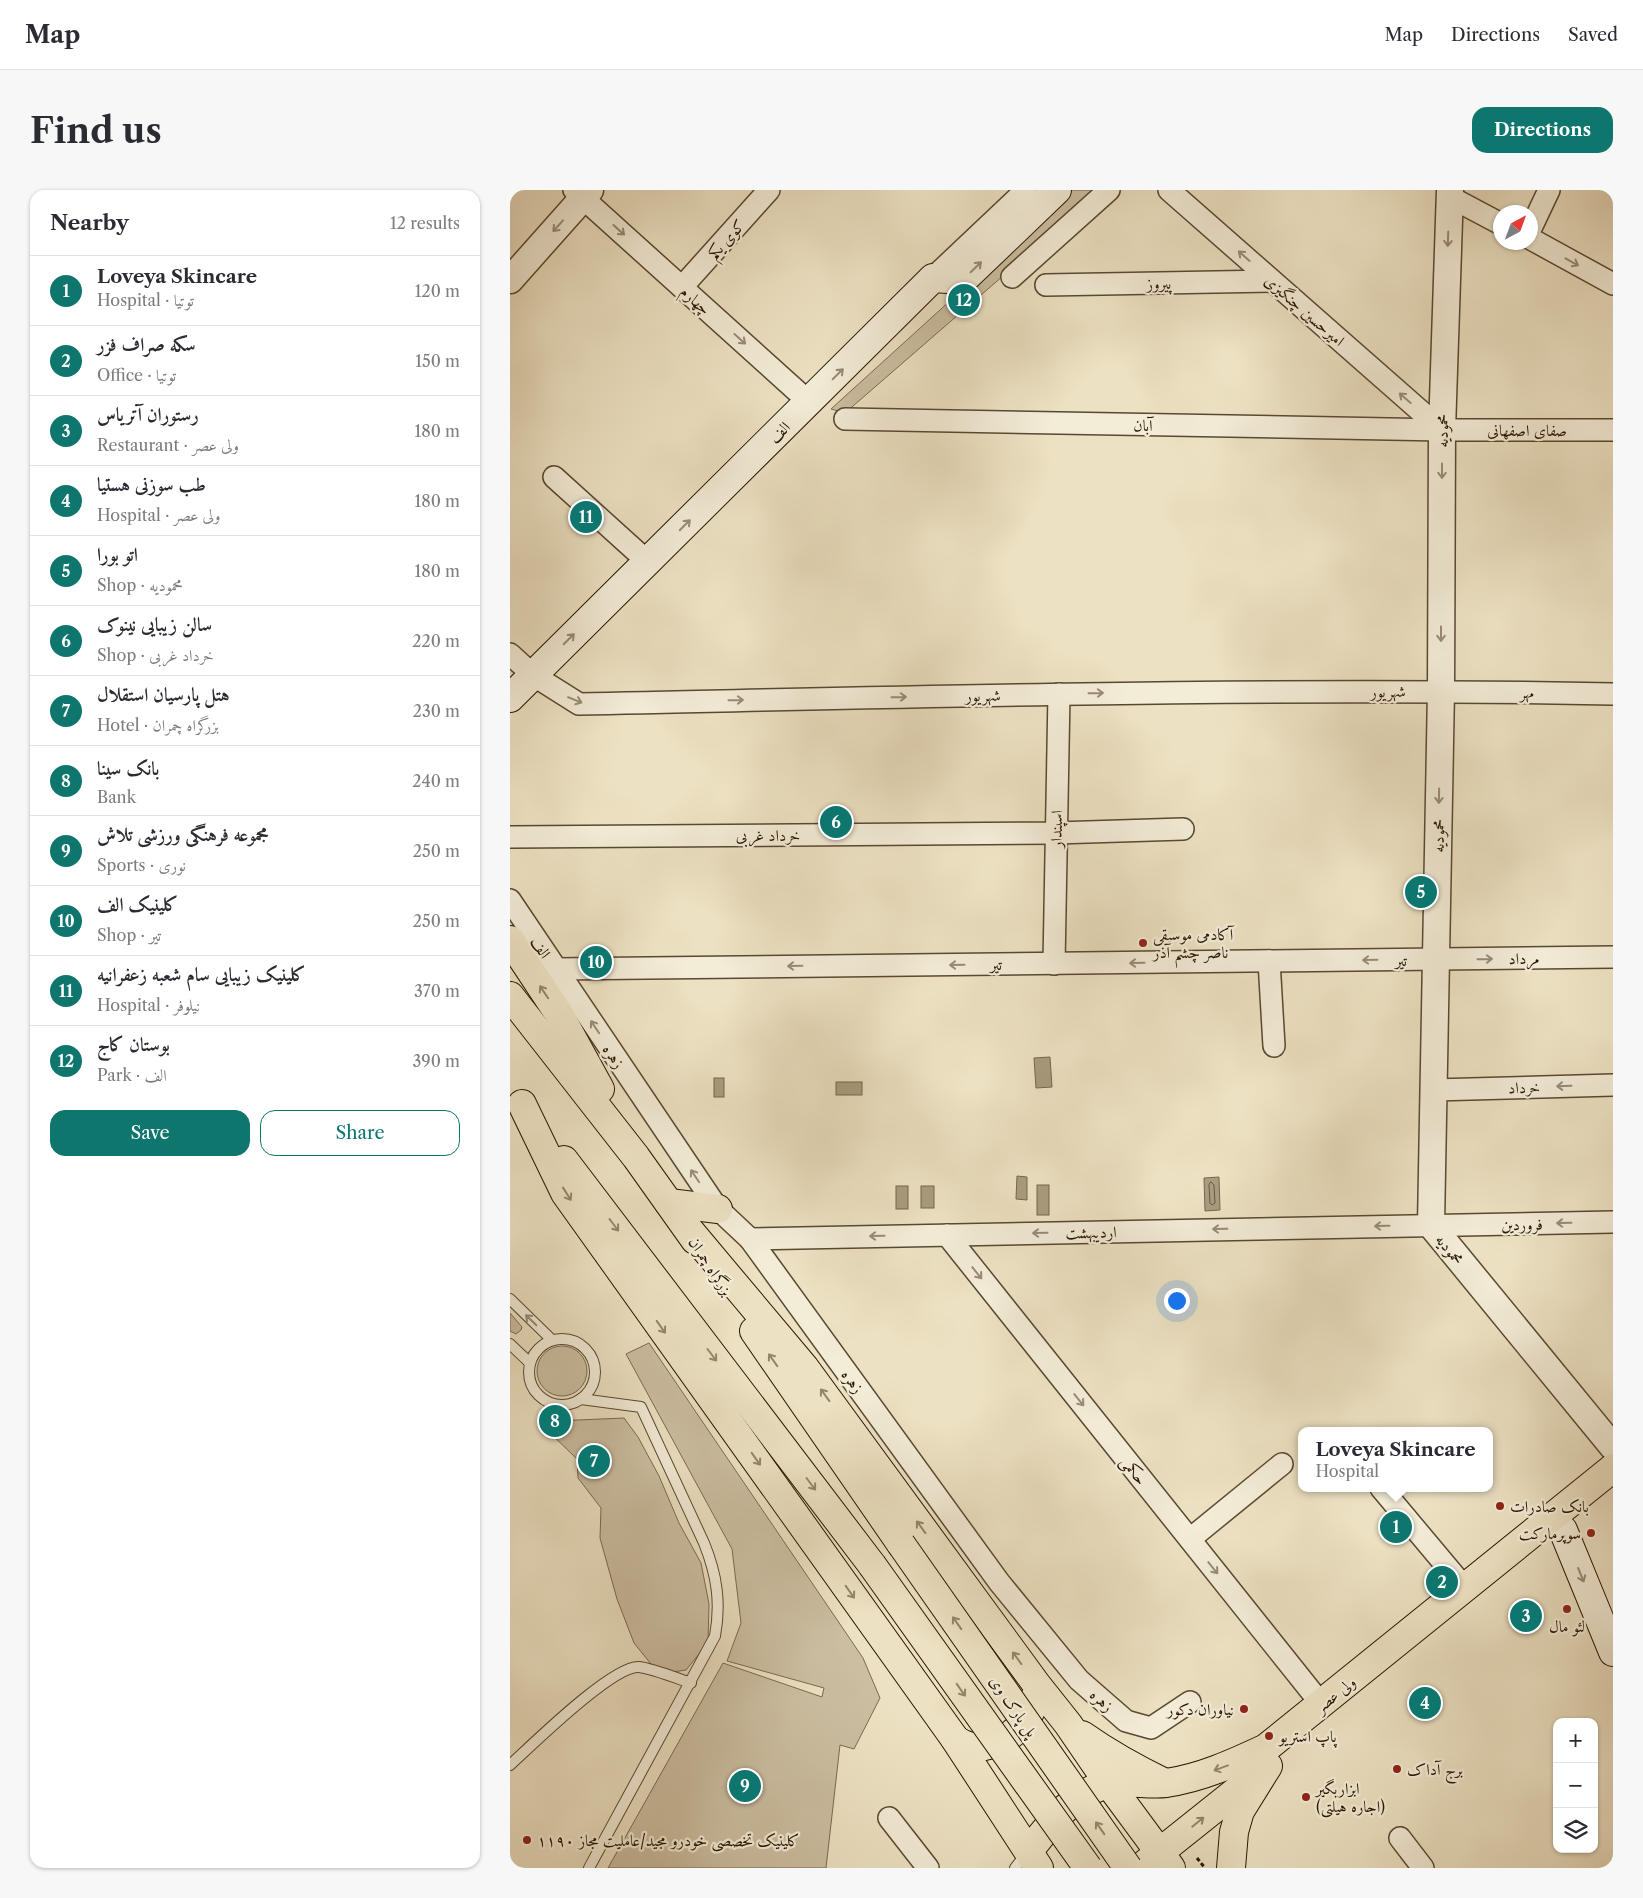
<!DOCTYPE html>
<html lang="en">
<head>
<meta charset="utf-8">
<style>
	body { margin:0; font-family:"Libre Caslon Text",Amiri,serif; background:#f7f7f7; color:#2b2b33 }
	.controls { position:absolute; right:15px; bottom:15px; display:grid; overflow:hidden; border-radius:10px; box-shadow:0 1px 4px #0004 }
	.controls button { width:45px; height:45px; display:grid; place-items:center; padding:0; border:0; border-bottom:1px solid #e1e1e2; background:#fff; color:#2b2b33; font:25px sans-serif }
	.compass { position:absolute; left:983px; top:15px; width:45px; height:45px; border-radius:50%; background:#fff; box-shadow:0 1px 4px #0004; rotate:41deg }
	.you { position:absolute; left:666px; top:1110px; width:18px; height:18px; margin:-12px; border:4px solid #fff; border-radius:50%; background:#1a73e8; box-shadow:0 0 0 8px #1a73e833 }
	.badge { display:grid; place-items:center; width:32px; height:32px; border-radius:50%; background:#0f766e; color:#fff; font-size:16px; font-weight:700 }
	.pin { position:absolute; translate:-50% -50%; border:2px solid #fff; box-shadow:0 1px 5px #0006 }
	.popup { position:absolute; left:788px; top:1237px; width:195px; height:65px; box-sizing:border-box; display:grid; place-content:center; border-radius:10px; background:#fff; filter:drop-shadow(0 1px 4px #0005); font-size:16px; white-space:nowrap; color:#7c7c81 }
	.popup b { font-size:19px; color:#2b2b33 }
	.popup::after { content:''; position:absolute; left:50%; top:100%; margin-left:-10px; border:10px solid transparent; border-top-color:#fff }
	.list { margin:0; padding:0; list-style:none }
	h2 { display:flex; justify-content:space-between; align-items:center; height:65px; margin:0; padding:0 20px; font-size:21px }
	h2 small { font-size:16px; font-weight:400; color:#7c7c81 }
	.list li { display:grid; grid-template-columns:32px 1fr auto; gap:15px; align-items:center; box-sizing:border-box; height:70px; padding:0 20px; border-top:1px solid #e1e1e2 }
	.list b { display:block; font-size:19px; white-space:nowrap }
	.list p { margin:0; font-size:16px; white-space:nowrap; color:#7c7c81 }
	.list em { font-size:16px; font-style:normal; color:#7c7c81 }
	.actions { display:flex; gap:10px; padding:15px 20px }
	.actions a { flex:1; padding:11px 0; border:1px solid #0f766e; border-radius:15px; text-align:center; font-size:18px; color:#0f766e }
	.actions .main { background:#0f766e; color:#fff }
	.icon { flex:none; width:28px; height:28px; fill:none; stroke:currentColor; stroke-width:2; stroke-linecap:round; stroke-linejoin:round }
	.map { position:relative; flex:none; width:1103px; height:1678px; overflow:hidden; border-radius:15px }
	header { display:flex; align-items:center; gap:30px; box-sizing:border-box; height:70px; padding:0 25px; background:#fff; border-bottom:1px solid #e1e1e2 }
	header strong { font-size:24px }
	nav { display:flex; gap:28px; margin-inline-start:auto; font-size:18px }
	.intro { display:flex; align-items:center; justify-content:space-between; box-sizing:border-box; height:120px; padding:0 30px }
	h1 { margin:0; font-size:35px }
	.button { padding:12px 22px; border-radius:15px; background:#0f766e; color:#fff; font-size:18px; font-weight:700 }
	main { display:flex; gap:30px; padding:0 30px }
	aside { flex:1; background:#fff; border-radius:15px; box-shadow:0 1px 4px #0004 }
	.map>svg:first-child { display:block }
</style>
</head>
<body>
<header>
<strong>Map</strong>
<nav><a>Map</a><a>Directions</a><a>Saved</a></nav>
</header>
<div class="intro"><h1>Find us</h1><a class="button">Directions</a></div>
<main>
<aside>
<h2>Nearby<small>12 results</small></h2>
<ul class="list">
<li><span class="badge">1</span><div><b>Loveya Skincare</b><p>Hospital · توتیا</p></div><em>120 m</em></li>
<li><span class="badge">2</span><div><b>سکه صراف فزر</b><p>Office · توتیا</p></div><em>150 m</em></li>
<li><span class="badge">3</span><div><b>رستوران آتریاس</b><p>Restaurant · ولی عصر</p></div><em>180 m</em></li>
<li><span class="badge">4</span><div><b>طب سوزنی هستیا</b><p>Hospital · ولی عصر</p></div><em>180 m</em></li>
<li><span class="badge">5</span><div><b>اتو بورا</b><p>Shop · محمودیه</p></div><em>180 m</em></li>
<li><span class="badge">6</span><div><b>سالن زیبایی نینوک</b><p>Shop · خرداد غربی</p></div><em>220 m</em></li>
<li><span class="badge">7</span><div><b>هتل پارسیان استقلال</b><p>Hotel · بزرگراه چمران</p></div><em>230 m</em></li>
<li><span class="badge">8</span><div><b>بانک سینا</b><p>Bank</p></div><em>240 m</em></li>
<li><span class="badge">9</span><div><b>مجموعه فرهنگی ورزشی تلاش</b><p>Sports · نوری</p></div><em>250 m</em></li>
<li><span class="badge">10</span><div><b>کلینیک الف</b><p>Shop · تیر</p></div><em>250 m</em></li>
<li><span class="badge">11</span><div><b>کلینیک زیبایی سام شعبه زعفرانیه</b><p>Hospital · نیلوفر</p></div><em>370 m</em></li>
<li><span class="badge">12</span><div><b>بوستان کاج</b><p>Park · الف</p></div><em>390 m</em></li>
</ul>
<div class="actions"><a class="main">Save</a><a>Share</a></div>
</aside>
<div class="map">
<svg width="1103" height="1678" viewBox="0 0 1103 1678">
	<rect width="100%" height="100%" fill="#ece1c2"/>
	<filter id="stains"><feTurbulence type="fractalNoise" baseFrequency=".004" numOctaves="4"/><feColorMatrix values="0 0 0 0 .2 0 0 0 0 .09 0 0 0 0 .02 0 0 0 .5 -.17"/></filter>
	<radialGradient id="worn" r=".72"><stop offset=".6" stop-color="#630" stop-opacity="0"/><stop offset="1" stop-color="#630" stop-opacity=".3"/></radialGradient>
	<g fill="#cbbea1" stroke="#7a6a51">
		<path d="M 562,0 L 592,0 L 335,223 L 321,219 Z"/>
		<path d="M 0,1123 L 12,1137 L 11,1140 L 6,1144 L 0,1141 Z"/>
		<path d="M 139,1153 L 353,1468 L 370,1508 L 344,1559 L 330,1555 L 316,1678 L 98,1678 L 213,1473 L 312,1507 L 314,1498 L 217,1471 L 231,1433 L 222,1359 L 116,1164 Z"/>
		<circle cx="52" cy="1181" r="25"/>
		<path d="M 114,1228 L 128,1247 L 149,1286 L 169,1333 L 191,1373 L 199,1414 L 198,1453 L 176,1480 L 149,1484 L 124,1453 L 107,1409 L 90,1348 L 91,1318 L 68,1288 L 67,1269 L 31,1234 L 45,1231 Z"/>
	</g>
	<g fill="#a99c80" stroke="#75664d">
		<path d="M 540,867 L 542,897 L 526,898 L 524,868 Z"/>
		<rect x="204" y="888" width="10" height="19"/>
		<rect x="326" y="892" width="26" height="13"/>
		<path d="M 507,986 L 517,987 L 517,1010 L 506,1009 Z"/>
		<path d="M 709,987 L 710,1020 L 695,1021 L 694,988 Z"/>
		<rect x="527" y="995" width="12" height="30"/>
		<rect x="386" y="996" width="12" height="23"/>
		<rect x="411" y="996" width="13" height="22"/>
	</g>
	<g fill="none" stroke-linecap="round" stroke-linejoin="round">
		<path stroke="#685840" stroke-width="1" d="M 701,992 L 704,995 L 705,1013 L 702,1015 L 700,1013 L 699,995 Z"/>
		<defs>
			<g id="service">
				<path d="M 0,1109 L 42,1150"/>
				<circle cx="52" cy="1182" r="33"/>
				<path d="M 0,1154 L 20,1173"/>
				<path d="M 71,1209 L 131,1217 L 194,1353 C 207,1385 211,1413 205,1446 L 79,1678"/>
				<path d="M 0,1575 C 22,1555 103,1475 129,1477 C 144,1479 166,1488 181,1493"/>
				<path d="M 505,1678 L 516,1664"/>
			</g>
			<g id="minor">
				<path d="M 64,0 L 299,212"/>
				<path d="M 659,0 L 932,240"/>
				<path d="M 940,7 L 991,34"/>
				<path d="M 1021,38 L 1039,0"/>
				<path d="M 1021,49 L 1103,94"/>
				<path d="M 502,87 L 599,0"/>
				<path d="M 423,88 L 516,0"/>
				<path d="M 536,95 L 762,91"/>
				<path d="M 172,97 L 259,0"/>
				<path d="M 335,229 L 932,240 L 1103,240"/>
				<path d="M 44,287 L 138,372"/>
				<path d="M 0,464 L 23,485 L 69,514 C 414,507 758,497 1103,504"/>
				<path d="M 0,647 L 546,643 L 673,639"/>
				<path d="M 0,710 L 208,1019 L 240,1049 L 489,1392 L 569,1490 L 616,1531 L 641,1538 L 680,1512"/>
				<path d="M 759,771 L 764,856"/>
				<path d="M 544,774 L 549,504"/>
				<path d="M 46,779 L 1103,767"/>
				<path d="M 924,900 L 1103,895"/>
				<path d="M 437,1045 L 812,1515"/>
				<path d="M 240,1049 L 1103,1032"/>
				<path d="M 871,1298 L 954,1397"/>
				<path d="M 680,1349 L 772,1274"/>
				<path d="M 379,1628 L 418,1678"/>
				<path d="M 890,1648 L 913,1678"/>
			</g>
			<g id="tertiary">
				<path d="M 940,0 L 932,240 L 931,500 L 921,1035 L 1103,1257"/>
				<path d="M 0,90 L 80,0"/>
			</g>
			<g id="secondary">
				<path d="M 0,508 L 423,88 L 453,90 L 547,0"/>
				<path d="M 1053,1340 L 1103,1462"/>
			</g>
			<g id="primary">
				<path d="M 519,1661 C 539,1635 564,1601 599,1594 C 617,1590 637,1595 656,1593 C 691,1588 724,1573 756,1558 L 1103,1278"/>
				<path d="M 630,1678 L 754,1579"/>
			</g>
			<g id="trunk">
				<path d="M 0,750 L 49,824 L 90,899"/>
				<path d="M 0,806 L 126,967 L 185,1050"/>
				<path d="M 12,914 L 55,1003 L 445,1549 L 529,1678"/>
				<path d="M 54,970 L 362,1375"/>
				<path d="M 159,1013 L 208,1019"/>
				<path d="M 175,1035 L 295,1178 L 527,1495 L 558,1534 L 599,1594 L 661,1678"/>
				<path d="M 244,1141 L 391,1354"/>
				<path d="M 572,1545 C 599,1564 626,1579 655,1593"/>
				<path d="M 445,1549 C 449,1552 454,1555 459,1556 C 488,1560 519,1538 524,1509"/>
				<path d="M 721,1678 L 724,1642 L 730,1621 L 758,1576"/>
			</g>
		</defs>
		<use href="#service" stroke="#594831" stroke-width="12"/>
		<use href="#minor" stroke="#594831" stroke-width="24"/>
		<use href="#tertiary" stroke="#594831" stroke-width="29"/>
		<use href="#secondary" stroke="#281501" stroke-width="30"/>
		<use href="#primary" stroke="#281501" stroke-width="30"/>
		<use href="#trunk" stroke="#281501" stroke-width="30"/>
		<path stroke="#281501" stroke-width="3" stroke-dasharray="4 2.5" stroke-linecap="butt" d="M 687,1668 L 695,1678"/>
		<use href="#service" stroke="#f3ecd7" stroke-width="10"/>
		<use href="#minor" stroke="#f3ecd7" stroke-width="21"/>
		<use href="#tertiary" stroke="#f3ecd7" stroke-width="26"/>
		<use href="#secondary" stroke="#f3ecd7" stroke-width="28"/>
		<use href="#primary" stroke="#ece1c2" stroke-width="28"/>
		<use href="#trunk" stroke="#ece1c2" stroke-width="28"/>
		<defs>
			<g id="trunk-bridge">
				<path d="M 391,1354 L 618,1678"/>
				<path d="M 362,1375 L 578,1678"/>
			</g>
		</defs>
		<use href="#trunk-bridge" stroke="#281501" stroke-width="30" stroke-linecap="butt"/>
		<use href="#trunk-bridge" stroke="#ece1c2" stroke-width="28"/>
	</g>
	<defs><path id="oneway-shaft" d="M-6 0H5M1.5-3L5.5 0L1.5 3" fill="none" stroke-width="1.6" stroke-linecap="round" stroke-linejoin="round" transform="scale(1.25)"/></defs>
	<g stroke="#988b77">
		<use href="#oneway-shaft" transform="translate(48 36) rotate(132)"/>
		<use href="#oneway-shaft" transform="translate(109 40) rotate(42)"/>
		<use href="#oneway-shaft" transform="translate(938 49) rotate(92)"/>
		<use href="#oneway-shaft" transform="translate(734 66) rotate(-139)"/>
		<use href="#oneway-shaft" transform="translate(1062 72) rotate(29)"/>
		<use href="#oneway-shaft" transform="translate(466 77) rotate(-44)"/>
		<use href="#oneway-shaft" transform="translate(230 149) rotate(42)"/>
		<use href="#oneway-shaft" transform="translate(328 184) rotate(-45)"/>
		<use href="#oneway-shaft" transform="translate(895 208) rotate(-139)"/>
		<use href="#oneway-shaft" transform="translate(932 281) rotate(90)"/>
		<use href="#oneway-shaft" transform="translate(175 335) rotate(-45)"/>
		<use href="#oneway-shaft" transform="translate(931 444) rotate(90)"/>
		<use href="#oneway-shaft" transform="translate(59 449) rotate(-45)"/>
		<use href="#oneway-shaft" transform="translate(586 503) rotate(-1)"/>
		<use href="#oneway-shaft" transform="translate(389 507) rotate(-1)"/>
		<use href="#oneway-shaft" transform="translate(65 510) rotate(22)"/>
		<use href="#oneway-shaft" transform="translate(226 510) rotate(-1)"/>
		<use href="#oneway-shaft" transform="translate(929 606) rotate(91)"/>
		<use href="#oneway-shaft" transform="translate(975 769) rotate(-1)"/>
		<use href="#oneway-shaft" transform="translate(860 770) rotate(179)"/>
		<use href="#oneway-shaft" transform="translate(627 773) rotate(179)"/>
		<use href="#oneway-shaft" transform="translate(447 775) rotate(179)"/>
		<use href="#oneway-shaft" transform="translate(285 776) rotate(179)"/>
		<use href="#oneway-shaft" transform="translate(85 837) rotate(-124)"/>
		<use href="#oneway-shaft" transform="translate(1054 896) rotate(178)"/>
		<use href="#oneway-shaft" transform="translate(185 986) rotate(-124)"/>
		<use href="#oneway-shaft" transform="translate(1054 1033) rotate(179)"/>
		<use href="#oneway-shaft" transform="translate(872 1036) rotate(179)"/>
		<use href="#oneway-shaft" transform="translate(710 1039) rotate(179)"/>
		<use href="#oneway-shaft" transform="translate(530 1043) rotate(179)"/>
		<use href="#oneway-shaft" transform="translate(367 1046) rotate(179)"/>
		<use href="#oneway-shaft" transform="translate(467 1083) rotate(51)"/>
		<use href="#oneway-shaft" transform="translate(21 1130) rotate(-136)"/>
		<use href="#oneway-shaft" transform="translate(569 1210) rotate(51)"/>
		<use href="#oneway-shaft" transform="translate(703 1378) rotate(51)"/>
		<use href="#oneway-shaft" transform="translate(1071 1385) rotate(68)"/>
	</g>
	<g stroke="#94856b">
		<use href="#oneway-shaft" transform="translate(34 802) rotate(-124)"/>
		<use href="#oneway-shaft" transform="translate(57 1004) rotate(58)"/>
		<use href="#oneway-shaft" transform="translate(104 1035) rotate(53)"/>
		<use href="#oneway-shaft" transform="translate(151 1137) rotate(55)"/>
		<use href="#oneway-shaft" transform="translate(202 1165) rotate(53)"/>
		<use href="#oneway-shaft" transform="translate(263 1170) rotate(-125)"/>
		<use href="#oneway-shaft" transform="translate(315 1205) rotate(-126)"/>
		<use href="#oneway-shaft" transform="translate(246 1269) rotate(55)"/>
		<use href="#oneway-shaft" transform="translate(301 1294) rotate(53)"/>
		<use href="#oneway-shaft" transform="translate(411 1337) rotate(-126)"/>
		<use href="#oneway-shaft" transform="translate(340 1402) rotate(55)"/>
		<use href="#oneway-shaft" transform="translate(447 1433) rotate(-125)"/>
		<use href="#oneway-shaft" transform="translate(507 1468) rotate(-126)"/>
		<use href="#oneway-shaft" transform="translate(451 1500) rotate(55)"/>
		<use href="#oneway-shaft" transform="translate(711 1578) rotate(160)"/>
		<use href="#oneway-shaft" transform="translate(688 1632) rotate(-39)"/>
		<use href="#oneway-shaft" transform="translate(590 1638) rotate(-125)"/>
	</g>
	<g fill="#8f2418" stroke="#f3ecd7" stroke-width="2">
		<circle cx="633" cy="753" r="5"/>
		<circle cx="990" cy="1316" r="5"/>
		<circle cx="1081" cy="1343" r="5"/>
		<circle cx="1057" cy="1419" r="5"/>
		<circle cx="734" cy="1519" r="5"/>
		<circle cx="759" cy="1546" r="5"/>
		<circle cx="887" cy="1579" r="5"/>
		<circle cx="796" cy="1607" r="5"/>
		<circle cx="17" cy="1650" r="5"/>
	</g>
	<g text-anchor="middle" stroke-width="4.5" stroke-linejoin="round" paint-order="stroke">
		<g font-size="16" fill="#281501" stroke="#f3ecd7">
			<text transform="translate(216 49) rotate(-48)" y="6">کوی یکم</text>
			<text transform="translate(649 93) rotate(-1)" y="6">پیروز</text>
			<text transform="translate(186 110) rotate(42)" y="6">چهارم</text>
			<text transform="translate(795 120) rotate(41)" y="6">امیرحسین چنگیزی</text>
			<text transform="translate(633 235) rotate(1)" y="6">آبان</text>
			<text x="1017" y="246">صفای اصفهانی</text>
			<text transform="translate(932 241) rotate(-89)" y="6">محمودیه</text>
			<text transform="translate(269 242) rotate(-45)" y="6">الف</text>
			<text transform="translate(878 501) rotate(-1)" y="6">شهریور</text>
			<text transform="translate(1017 502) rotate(1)" y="6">مهر</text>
			<text transform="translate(473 505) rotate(-1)" y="6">شهریور</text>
			<text transform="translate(546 639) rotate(-89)" y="6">اسپندار</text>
			<text x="258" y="651">خرداد غربی</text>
			<text transform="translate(928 646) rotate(-89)" y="6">محمودیه</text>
			<text transform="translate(31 757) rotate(57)" y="6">الف</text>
			<text transform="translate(1014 768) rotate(-1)" y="6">مرداد</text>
			<text transform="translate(891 770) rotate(-1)" y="6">تیر</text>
			<text transform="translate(486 774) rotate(-1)" y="6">تیر</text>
			<text transform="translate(104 866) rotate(56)" y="6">زهره</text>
			<text transform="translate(1014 897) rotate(-2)" y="6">خرداد</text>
			<text transform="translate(1012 1034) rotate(-1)" y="6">فروردین</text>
			<text transform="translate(581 1042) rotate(-1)" y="6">اردیبهشت</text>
			<text transform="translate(940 1059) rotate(51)" y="6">محمودیه</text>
			<text transform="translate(201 1076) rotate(57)" y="6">بزرگراه چمران</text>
			<text transform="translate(343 1191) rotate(54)" y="6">زهره</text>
			<text transform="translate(624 1280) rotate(51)" y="6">حکمی</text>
			<text transform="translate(825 1504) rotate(-39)" y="6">ولی عصر</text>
			<text transform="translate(592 1510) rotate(42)" y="6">زهره</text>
			<text transform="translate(504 1516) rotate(55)" y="6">پل پارک وی</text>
		</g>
		<g font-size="16" fill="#281501" stroke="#f3ecd7" text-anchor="start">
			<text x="643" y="750">آکادمی موسیقی<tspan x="643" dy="18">ناصر چشم آذر</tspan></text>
			<text x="1000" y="1322">بانک صادرات</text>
			<text x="1071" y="1349" text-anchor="end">سوپرمارکت</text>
			<text x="1057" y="1442" text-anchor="middle">لئو مال</text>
			<text x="724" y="1525" text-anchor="end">نیاوران دکور</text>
			<text x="769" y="1552">پاپ استریو</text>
			<text x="897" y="1585">برج آداک</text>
			<text x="806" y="1604">ابزاربگیر<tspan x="806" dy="18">(اجاره هیلتی)</tspan></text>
			<text x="27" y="1656">کلینیک تخصصی خودرو مجید/عاملیت مجاز ۱۱۹۰</text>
		</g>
	</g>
	<rect width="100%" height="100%" filter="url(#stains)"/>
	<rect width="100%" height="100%" fill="url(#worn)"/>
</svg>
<div class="controls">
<button>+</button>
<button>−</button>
<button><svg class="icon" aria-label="layers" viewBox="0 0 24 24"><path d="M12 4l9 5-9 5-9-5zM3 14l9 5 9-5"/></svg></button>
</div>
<svg class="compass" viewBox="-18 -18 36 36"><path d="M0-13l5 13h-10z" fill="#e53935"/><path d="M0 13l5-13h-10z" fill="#7c7c81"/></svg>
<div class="you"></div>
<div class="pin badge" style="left:886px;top:1337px">1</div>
<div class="popup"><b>Loveya Skincare</b>Hospital</div>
<div class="pin badge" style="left:932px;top:1392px">2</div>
<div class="pin badge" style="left:1016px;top:1426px">3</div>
<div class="pin badge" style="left:915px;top:1513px">4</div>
<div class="pin badge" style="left:911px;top:702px">5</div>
<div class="pin badge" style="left:326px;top:632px">6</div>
<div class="pin badge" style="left:84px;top:1271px">7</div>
<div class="pin badge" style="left:45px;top:1231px">8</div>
<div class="pin badge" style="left:235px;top:1596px">9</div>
<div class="pin badge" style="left:86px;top:772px">10</div>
<div class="pin badge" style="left:76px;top:327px">11</div>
<div class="pin badge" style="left:454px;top:110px">12</div>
</div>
</main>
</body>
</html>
